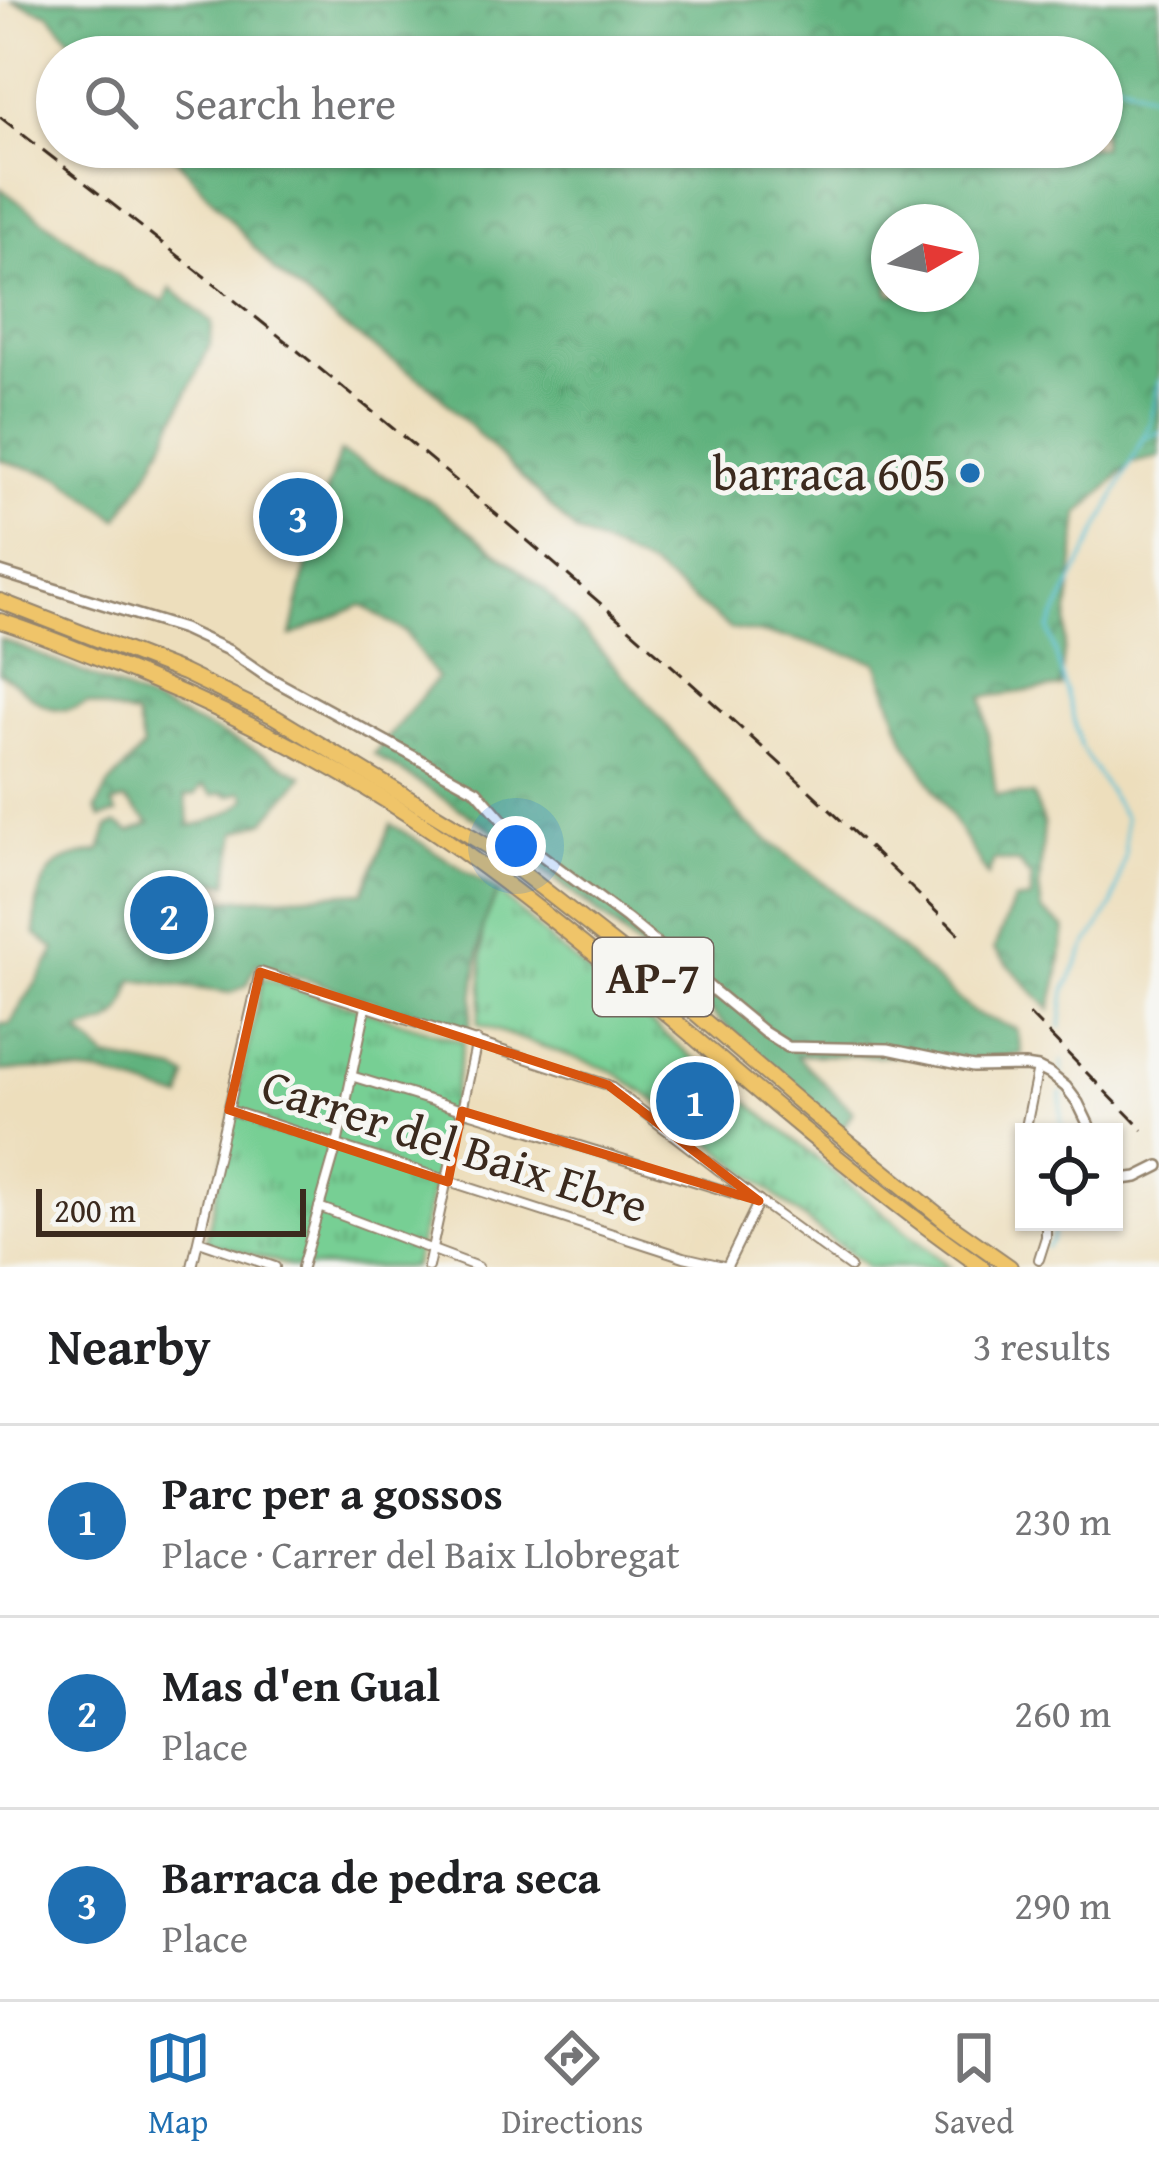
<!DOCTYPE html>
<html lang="en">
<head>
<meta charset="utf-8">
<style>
	body { margin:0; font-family:"Gentium Book Plus",serif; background:#f2f2f2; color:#202124 }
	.controls { position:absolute; right:36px; bottom:36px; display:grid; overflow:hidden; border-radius:0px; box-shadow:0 3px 9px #0004 }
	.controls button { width:108px; height:108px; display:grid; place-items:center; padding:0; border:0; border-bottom:3px solid #e0e0e0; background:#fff; color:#202124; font:60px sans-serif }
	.compass { position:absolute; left:871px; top:204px; width:108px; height:108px; border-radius:50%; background:#fff; box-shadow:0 3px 9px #0004; rotate:81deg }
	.scale { position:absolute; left:36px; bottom:30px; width:270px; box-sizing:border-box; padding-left:12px; border:6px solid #3b2a1e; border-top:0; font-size:33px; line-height:42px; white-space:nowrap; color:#3b2a1e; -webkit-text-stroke:9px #f6f6f2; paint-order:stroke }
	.you { position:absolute; left:516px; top:846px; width:42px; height:42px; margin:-30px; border:9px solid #fff; border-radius:50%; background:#1a73e8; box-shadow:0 0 0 18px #1a73e833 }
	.badge { display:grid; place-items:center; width:78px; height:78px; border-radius:50%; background:#1f6fb2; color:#fff; font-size:39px; font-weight:700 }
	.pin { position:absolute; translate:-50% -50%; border:6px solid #fff; box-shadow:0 3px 12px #0006 }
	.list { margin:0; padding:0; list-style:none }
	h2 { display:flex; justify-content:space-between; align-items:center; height:156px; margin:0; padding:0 48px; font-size:51px }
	h2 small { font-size:39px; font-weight:400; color:#757577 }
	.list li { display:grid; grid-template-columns:78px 1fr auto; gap:36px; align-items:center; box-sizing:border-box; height:192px; padding:0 48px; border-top:3px solid #e0e0e0 }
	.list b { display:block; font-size:45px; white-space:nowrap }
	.list p { margin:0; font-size:39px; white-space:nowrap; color:#757577 }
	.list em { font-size:39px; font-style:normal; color:#757577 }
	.icon { flex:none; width:66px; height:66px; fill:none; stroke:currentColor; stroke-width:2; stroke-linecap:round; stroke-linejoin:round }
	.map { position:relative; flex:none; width:1159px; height:1267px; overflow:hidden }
	.search { position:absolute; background:#fff; box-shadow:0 3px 9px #0004; left:36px; right:36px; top:36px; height:132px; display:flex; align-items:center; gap:30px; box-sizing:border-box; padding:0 42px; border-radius:66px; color:#757577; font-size:45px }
	.sheet { height:732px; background:#fff }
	nav { display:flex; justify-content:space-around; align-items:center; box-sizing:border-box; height:168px; border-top:3px solid #e0e0e0; background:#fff; font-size:33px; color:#757577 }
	nav a { display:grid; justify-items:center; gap:6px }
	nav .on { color:#1f6fb2 }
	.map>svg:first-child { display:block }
</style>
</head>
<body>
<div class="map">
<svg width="1159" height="1267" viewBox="0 0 1159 1267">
	<defs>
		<pattern id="grass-tufts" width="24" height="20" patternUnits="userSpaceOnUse" patternTransform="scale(3)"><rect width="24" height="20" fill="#77cf94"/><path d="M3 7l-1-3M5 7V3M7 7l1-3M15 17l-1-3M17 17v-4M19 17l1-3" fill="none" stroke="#63a878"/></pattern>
		<pattern id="forest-crowns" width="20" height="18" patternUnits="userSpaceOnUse" patternTransform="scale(3)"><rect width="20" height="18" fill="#61b27e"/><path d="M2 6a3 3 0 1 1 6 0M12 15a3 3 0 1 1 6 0" fill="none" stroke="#519167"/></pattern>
	</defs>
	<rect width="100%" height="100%" fill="#f6f6f2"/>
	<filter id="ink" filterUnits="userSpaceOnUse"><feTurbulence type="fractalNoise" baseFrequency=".00833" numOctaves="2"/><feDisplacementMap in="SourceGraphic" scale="24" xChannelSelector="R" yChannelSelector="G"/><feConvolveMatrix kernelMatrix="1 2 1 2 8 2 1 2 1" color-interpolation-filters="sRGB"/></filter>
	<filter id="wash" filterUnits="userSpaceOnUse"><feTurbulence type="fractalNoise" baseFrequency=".004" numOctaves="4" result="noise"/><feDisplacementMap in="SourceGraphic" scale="48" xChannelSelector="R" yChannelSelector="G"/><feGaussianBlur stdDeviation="2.7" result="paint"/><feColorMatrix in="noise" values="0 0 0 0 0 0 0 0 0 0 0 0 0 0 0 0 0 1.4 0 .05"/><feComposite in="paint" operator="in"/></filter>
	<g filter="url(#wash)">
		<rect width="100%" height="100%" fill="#eddebc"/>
		<g fill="url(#grass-tufts)" stroke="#597c59" stroke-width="3">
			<path d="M 498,891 L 555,945 L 950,1267 L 868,1267 L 808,1222 L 687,1123 L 613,1071 L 478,1024 L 482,993 L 482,928 Z"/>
			<path d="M 263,978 L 464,1042 L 437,1173 L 413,1267 L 294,1267 L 206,1241 Z"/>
		</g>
		<g fill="url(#forest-crowns)" stroke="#4e6e4e" stroke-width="3" fill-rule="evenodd">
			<path d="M 10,0 L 1159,0 L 1159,457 L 1132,463 L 1079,514 L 1060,687 L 983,697 L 996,795 L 1033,795 L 1044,825 L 1039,888 L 1042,911 L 1065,928 L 1058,978 L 1050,1010 L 994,949 L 1014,901 L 1031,899 L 1031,878 L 1019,863 L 994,860 L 988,876 L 905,741 L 877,662 L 790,638 L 731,629 L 653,569 L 576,532 L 429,385 L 341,325 L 276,272 L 166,147 L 1102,147 L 1102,57 L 86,57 L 49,14 ZM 889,222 L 961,222 L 961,294 L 889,294 Z"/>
			<path d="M 0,188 L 135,288 L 164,302 L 171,288 L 212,323 L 211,343 L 152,467 L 118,519 L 61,477 L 0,460 Z"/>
			<path d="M 340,452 L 429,500 L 544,589 L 637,690 L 746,823 L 833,890 L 974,1013 L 1017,1029 L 1022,1054 L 988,1060 L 938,1056 L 796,1055 L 853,1112 L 842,1129 L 609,922 L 497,833 L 374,754 L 437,678 L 405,632 L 362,605 L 291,636 L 317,518 Z"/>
			<path d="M 0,639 L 89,675 L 249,747 L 303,776 L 265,821 L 236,832 L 228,883 L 211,882 L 199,899 L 188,895 L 195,928 L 223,900 L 364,892 L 391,824 L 498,891 L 482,928 L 469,1033 L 257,963 L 247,985 L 231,993 L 134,980 C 129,990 128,1000 123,1009 C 115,1024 95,1027 79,1032 L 107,1058 L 177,1071 L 187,1077 L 182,1099 L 105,1075 L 41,1069 L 0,1071 L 0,1024 L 10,1024 C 24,999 43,976 55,949 L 36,935 C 34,910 38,877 61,862 C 71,855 89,854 100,851 L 108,827 L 116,824 L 130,832 L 150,823 L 125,800 L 112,804 L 117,813 L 101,818 L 96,809 L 108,786 L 143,748 L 136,717 L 88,703 C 45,723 32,692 0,673 ZM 203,786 L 213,795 L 222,793 L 229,796 L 242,791 L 247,798 C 233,813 210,823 190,826 L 185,796 L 195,795 Z"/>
		</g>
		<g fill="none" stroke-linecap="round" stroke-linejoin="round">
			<g stroke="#58c0d6" stroke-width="3">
				<path d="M 1102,75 L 1159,98"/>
				<path d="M 1144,438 L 1159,432"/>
				<path d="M 1061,1027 L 1065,991 L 1085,948 L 1112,906 L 1125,856 L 1125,818 L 1081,747 L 1049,629 L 1150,424 L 1159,380"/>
				<path d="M 1062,1061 L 1062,1074"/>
				<path d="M 1061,1132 L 1061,1093"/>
				<path d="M 1046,1247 L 1052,1241 L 1056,1222"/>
			</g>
		</g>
	</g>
	<g filter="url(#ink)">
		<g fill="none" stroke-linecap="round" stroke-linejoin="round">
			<defs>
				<g id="minor">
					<path d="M 351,1076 L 759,1201 L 727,1266"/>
					<path d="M 229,1110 L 684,1257 L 727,1267"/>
					<path d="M 1025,1132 L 1038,1068"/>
					<path d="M 319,1207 L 478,1267"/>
					<path d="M 199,1241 L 275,1267"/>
					<path d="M 1039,1259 L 1046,1237 L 1046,1222"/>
					<path d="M 192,1267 L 260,972 L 608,1085 L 759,1201 L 850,1267"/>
					<path d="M 302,1267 L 337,1145 L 366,1007"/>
					<path d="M 428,1267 L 477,1041"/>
				</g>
				<g id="tertiary">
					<path d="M 0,572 L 183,629 L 230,651 L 266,676 L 477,791 L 517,837 L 627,919 L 764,1032 L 788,1047 L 888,1049 L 973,1067 L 1025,1066 L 1038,1068 L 1050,1074 L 1066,1087 L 1078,1103 L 1092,1132"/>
					<path d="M 1114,1172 L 1122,1179 L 1137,1177 L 1159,1166"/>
				</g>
				<g id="motorway">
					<path d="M 0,601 L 184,673 L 275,717 L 492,849 L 630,957 L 812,1113 L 884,1171 L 953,1227 L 1010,1267"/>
					<path d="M 0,621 C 32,631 63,644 94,656 C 232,710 366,779 485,868 C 656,995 807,1145 982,1267"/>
				</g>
			</defs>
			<use href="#minor" stroke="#94846d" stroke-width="12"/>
			<use href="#tertiary" stroke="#94846d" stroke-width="14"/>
			<use href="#motorway" stroke="#94846d" stroke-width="18"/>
			<use href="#minor" stroke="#fff" stroke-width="8"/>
			<use href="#tertiary" stroke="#fff" stroke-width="9"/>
			<use href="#motorway" stroke="#efc469" stroke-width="14"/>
			<g stroke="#3b2a1e" stroke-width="3" stroke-dasharray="18 9" stroke-linecap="butt">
				<path d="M 0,117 C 335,375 663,641 964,939"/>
				<path d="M 1029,1014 L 1143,1130"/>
			</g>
		</g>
	</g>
	<path fill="none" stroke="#d7540e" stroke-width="9" stroke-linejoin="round" d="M 260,972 L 608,1085 L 759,1201 L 462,1111 L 448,1182 L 229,1110 Z"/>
	<circle fill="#1f6fb2" stroke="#f6f6f2" stroke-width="4.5" cx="970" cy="473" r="12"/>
	<g text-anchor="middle" stroke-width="10" stroke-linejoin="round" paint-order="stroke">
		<rect fill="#f6f6f2" stroke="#73675e" stroke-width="3" x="593" y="938" width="120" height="78" rx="9"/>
		<g font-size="45" font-weight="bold" fill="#3b2a1e">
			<text x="653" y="993">AP-7</text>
		</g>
		<g font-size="48" fill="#3b2a1e" stroke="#f6f6f2" text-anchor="end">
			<text x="946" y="490">barraca 605</text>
		</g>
		<g font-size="48" fill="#3b2a1e" stroke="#f6f6f2">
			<text transform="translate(455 1145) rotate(18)" y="17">Carrer del Baix Ebre</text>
		</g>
	</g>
</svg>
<div class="controls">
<button><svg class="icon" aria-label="locate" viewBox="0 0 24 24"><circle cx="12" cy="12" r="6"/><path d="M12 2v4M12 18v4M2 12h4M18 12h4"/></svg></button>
</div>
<svg class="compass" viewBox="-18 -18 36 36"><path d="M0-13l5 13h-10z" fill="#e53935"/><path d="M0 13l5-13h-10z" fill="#757577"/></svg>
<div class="scale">200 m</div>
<div class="you"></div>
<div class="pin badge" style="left:695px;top:1101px">1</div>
<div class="pin badge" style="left:169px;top:915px">2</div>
<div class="pin badge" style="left:298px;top:517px">3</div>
<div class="search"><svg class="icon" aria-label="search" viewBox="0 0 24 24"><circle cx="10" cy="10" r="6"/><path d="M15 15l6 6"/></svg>Search here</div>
</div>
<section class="sheet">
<h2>Nearby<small>3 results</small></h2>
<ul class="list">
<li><span class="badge">1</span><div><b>Parc per a gossos</b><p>Place · Carrer del Baix Llobregat</p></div><em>230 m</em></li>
<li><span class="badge">2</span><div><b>Mas d'en Gual</b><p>Place</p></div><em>260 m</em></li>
<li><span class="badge">3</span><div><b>Barraca de pedra seca</b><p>Place</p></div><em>290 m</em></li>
</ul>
</section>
<nav>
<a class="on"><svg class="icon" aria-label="map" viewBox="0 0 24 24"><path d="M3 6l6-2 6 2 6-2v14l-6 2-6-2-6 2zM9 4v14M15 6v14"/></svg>Map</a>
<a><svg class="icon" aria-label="directions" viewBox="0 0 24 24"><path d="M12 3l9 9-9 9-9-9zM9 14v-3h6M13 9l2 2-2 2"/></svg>Directions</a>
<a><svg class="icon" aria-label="saved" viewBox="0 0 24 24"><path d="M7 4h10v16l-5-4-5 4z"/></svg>Saved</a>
</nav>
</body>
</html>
